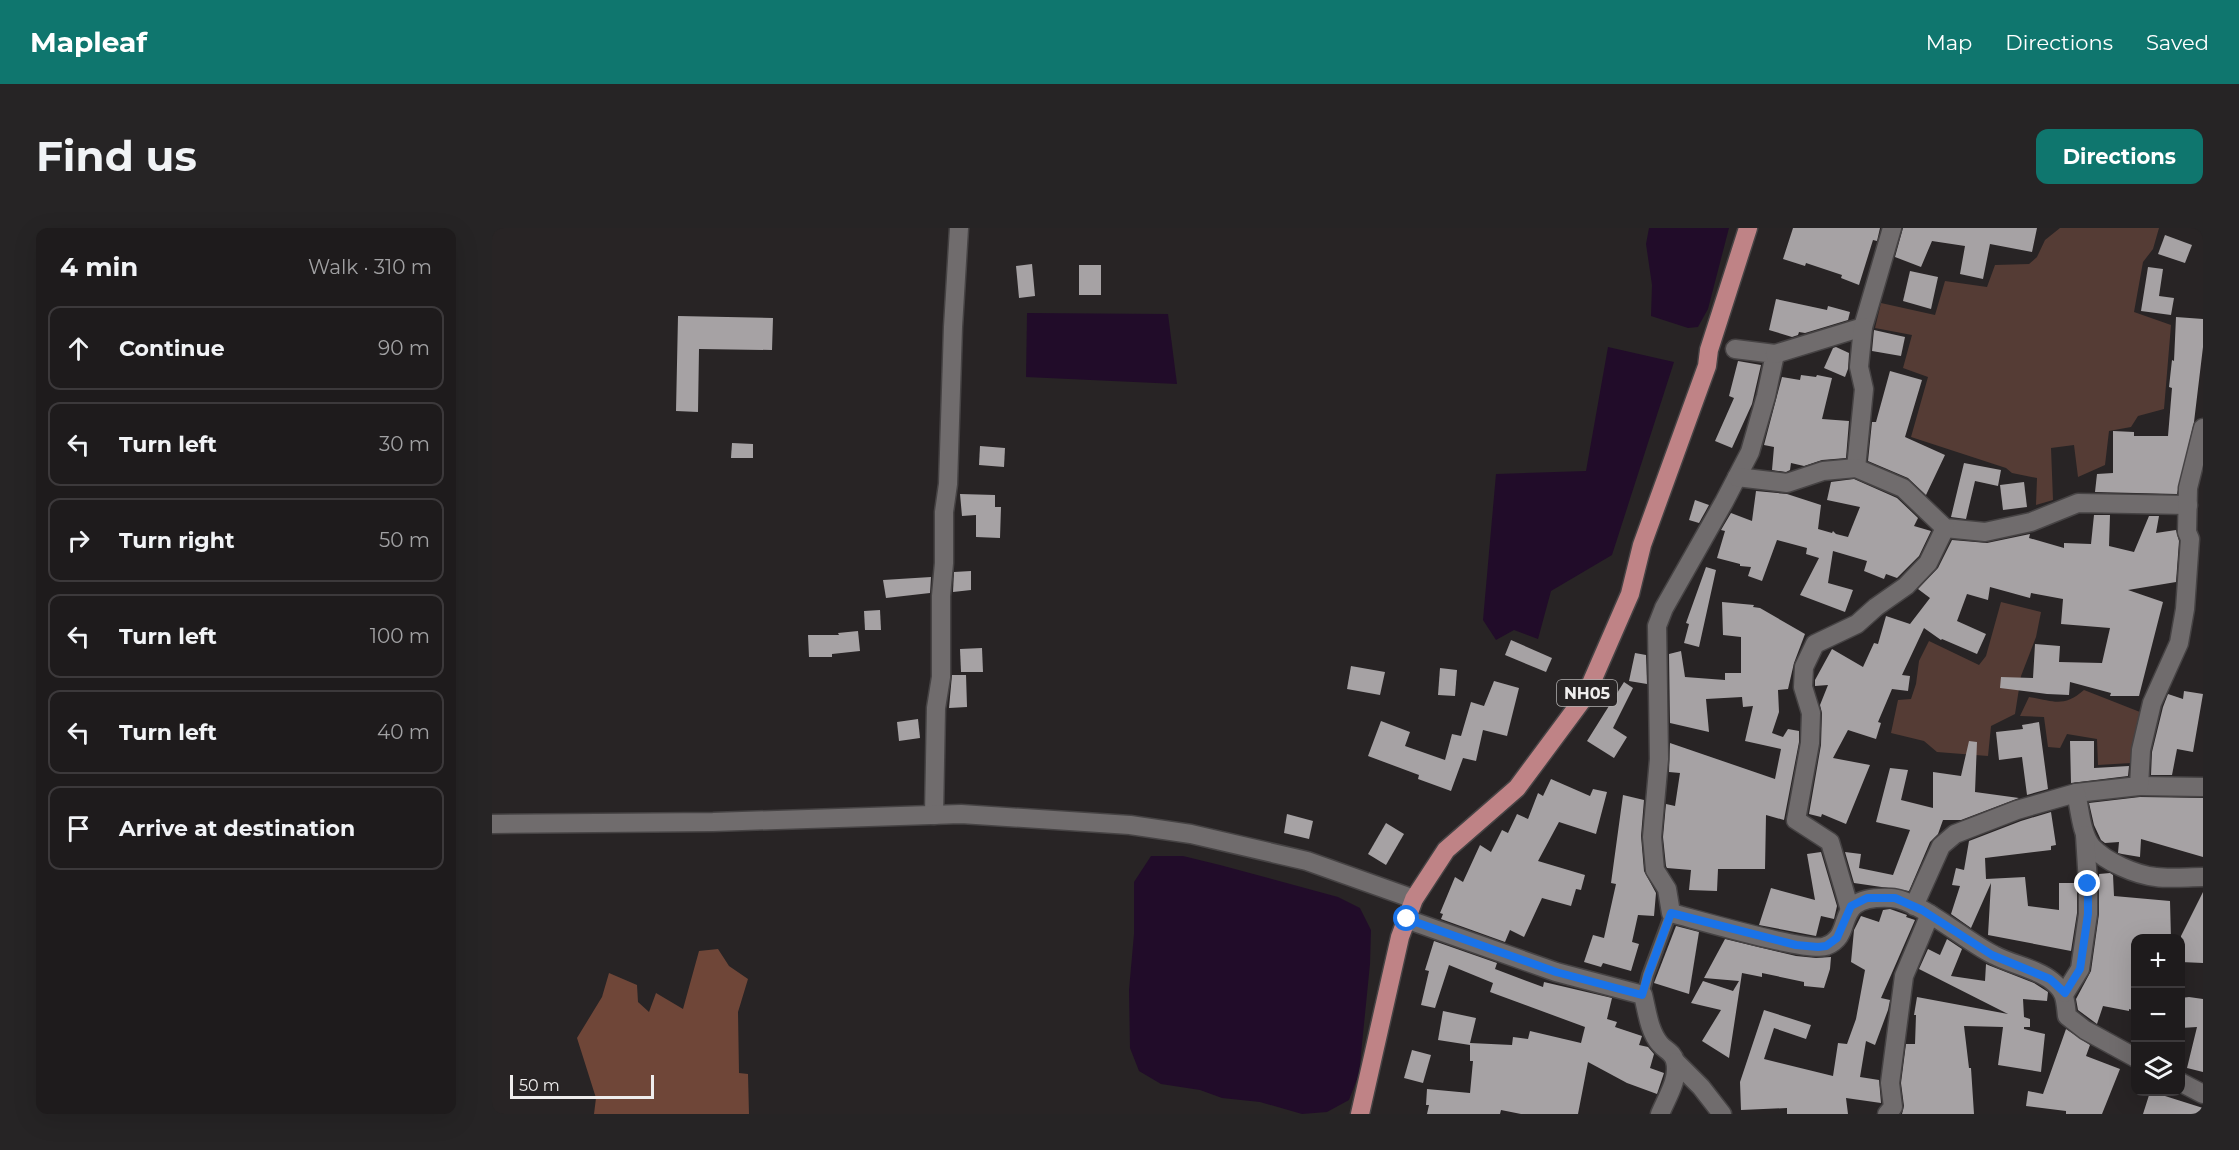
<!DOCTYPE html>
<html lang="en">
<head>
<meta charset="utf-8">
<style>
	body { margin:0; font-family:Montserrat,sans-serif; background:#262425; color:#f1f3f6 }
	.controls { position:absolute; right:18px; bottom:18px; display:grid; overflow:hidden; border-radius:12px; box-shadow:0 6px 24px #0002 }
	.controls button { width:54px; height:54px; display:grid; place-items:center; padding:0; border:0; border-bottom:2px solid #3c393b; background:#1e1b1c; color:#f1f3f6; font:30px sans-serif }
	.scale { position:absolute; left:18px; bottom:15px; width:144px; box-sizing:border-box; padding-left:6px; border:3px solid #efeded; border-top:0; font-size:16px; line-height:21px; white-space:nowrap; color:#efeded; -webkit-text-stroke:4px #282425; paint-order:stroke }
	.stop { position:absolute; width:18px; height:18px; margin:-14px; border:4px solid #1a73e8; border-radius:50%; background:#fff }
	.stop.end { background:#1a73e8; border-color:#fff; box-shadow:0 2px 6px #0008 }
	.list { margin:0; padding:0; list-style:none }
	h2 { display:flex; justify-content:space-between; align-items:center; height:78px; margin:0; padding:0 24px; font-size:26px }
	h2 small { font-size:20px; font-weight:400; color:#a1a1a3 }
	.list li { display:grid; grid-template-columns:39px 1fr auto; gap:18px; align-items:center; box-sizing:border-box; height:84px; margin:0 12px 12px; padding:0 12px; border:2px solid #3c393b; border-radius:12px }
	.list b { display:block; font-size:22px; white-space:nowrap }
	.list em { font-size:20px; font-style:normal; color:#a1a1a3 }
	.icon { flex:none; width:33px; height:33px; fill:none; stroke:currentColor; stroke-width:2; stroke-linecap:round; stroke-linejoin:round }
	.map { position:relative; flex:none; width:1711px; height:886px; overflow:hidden; border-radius:12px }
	header { display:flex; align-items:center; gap:36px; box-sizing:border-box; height:84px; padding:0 30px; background:#0f766e; color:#fff }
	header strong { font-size:28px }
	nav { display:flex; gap:33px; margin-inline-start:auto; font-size:21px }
	.intro { display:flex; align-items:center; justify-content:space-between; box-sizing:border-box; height:144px; padding:0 36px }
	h1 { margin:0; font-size:42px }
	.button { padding:15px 27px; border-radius:12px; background:#0f766e; color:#fff; font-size:21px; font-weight:700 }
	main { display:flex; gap:36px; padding:0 36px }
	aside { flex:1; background:#1e1b1c; border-radius:12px; box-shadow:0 6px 24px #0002 }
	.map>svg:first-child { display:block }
</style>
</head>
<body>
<header>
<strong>Mapleaf</strong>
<nav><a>Map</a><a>Directions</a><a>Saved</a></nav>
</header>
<div class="intro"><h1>Find us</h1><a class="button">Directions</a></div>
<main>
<aside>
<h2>4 min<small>Walk · 310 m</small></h2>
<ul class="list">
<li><svg class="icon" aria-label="ahead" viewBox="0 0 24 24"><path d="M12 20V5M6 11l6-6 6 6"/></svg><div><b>Continue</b></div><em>90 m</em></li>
<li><svg class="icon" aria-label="left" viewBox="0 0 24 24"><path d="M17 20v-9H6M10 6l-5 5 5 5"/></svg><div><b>Turn left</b></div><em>30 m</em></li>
<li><svg class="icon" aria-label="right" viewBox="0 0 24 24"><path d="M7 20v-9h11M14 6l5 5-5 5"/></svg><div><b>Turn right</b></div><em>50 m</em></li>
<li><svg class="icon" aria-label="left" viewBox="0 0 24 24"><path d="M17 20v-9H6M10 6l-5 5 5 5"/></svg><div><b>Turn left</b></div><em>100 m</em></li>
<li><svg class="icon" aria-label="left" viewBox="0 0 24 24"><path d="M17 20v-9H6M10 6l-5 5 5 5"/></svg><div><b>Turn left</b></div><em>40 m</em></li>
<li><svg class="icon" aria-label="arrive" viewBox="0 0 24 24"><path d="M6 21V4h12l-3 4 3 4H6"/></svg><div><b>Arrive at destination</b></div></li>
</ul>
</aside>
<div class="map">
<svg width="1711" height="886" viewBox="0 0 1711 886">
	<rect width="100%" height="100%" fill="#282425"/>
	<g fill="#553c35">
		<path d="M 1568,0 L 1667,0 L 1661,21 L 1651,34 L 1642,84 L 1679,97 L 1672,181 L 1646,188 L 1639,199 L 1617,203 L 1613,237 L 1586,249 L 1582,217 L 1559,220 L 1561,272 L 1544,277 L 1545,250 L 1520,245 L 1514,240 L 1419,209 L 1436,149 L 1411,140 L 1420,107 L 1383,100 L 1389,75 L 1443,87 L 1453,53 L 1495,59 L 1503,37 L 1537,36 L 1545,29 L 1553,12 Z"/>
		<path d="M 1509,374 L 1549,384 L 1544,409 L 1529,448 L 1523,486 L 1499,498 L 1496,528 L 1445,524 L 1432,513 L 1399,505 L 1406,472 L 1419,471 L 1424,456 L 1427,433 L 1437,413 L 1487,437 L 1494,428 Z"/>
		<path d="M 1592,462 L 1648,484 L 1639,535 L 1606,537 L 1605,511 L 1575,506 L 1568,520 L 1556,519 L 1552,489 L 1528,488 L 1537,469 C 1562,473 1571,480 1592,462 Z"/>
	</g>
	<path fill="#6f4638" d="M 226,721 L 237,738 L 256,751 L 246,784 L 247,845 L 256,846 L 257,886 L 102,886 L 104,870 L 85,810 L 110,769 L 117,745 L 145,757 L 146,774 L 157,784 L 164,765 L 191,781 L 207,723 Z"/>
	<g fill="#210c29">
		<path d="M 1157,0 L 1237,0 L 1216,81 L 1206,99 L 1196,100 L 1159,88 L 1160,57 L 1154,16 Z"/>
		<path d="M 535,85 L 676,86 L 685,156 L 534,149 Z"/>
		<path d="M 1116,119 L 1182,134 L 1120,327 L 1059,363 L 1046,411 L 1022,402 L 1004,412 L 991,392 L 1004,246 L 1094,243 Z"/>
		<path d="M 659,628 L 691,628 L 728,637 L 846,669 L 868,680 L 879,702 L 878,736 L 867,846 L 857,872 L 835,884 L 810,886 L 768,874 L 730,870 L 708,862 L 669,856 L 647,843 L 638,820 L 637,762 L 642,706 L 642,654 Z"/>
	</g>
	<g fill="#a6a2a4">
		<path d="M 1301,0 L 1388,0 L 1385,13 L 1381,12 L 1367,57 L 1349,50 L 1350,47 L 1314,35 L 1313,38 L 1291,31 Z"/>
		<path d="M 1411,0 L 1545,0 L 1540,24 L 1498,16 L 1491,51 L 1468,46 L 1473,18 L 1440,13 L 1429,39 L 1403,29 Z"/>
		<path d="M 1673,7 L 1700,17 L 1693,35 L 1666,26 Z"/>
		<path d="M 540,36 L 543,68 L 527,70 L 524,38 Z"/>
		<rect x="587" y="37" width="22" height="30"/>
		<path d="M 1656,39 L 1671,41 L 1667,68 L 1682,70 L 1679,87 L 1649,83 Z"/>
		<path d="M 1418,43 L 1446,49 L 1439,81 L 1411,73 Z"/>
		<path d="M 1284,71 L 1335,82 L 1336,78 L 1358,84 L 1356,92 L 1313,105 L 1307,104 L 1306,107 L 1300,109 L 1277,102 Z"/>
		<path d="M 186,88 L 281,90 L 280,122 L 207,121 L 206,184 L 184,183 Z"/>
		<path d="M 1684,89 L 1711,91 L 1711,119 L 1702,194 L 1685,266 L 1603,264 L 1605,246 L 1621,245 L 1621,203 L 1642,204 L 1642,208 L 1676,208 L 1680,160 L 1677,159 L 1680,132 L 1682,133 Z"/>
		<path d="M 1382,102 L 1413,109 L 1409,128 L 1380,123 Z"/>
		<path d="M 1344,119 L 1357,125 L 1356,141 L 1353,149 L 1332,140 L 1341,120 Z"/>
		<path d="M 1246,133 L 1269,137 L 1260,176 L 1240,220 L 1223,213 L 1242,170 L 1237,168 Z"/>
		<path d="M 1398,143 L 1430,152 L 1413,209 L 1453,227 L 1434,267 L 1416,250 L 1376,233 L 1380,194 L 1384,194 Z"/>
		<path d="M 1309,147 L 1324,149 L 1325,147 L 1340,150 L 1330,191 L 1357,193 L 1354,230 L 1330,232 L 1312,238 L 1299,235 L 1298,242 L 1294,244 L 1280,242 L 1282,219 L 1272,217 L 1290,149 L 1308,152 Z"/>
		<path d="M 240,215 L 261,216 L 261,230 L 239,230 Z"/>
		<path d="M 488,218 L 513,220 L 512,239 L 487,237 Z"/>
		<path d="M 1472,235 L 1509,242 L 1506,258 L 1483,253 L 1474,291 L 1459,289 Z"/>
		<path d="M 1362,251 L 1405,270 L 1426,290 L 1422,298 L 1439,303 L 1427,328 L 1405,350 L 1394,346 L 1392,351 L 1372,343 L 1375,333 L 1341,323 L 1336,355 L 1361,362 L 1353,384 L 1308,367 L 1327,330 L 1314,326 L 1315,320 L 1285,312 L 1270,353 L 1256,348 L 1259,339 L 1248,338 L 1248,336 L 1225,330 L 1233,303 L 1229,302 L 1239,285 L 1260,293 L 1264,263 L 1295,266 L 1329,277 L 1326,301 L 1340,305 L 1341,303 L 1344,306 L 1356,309 L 1368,279 L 1335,272 L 1339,254 Z"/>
		<path d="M 1532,254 L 1535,279 L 1511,282 L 1508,257 Z"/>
		<path d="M 468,266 L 503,267 L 503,279 L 509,279 L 508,310 L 484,309 L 484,287 L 470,288 Z"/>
		<path d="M 1203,272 L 1217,277 L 1207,295 L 1197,292 Z"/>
		<path d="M 1602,287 L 1618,287 L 1617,318 L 1642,324 L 1657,288 L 1667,288 L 1664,305 L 1684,302 L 1687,313 L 1684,354 L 1636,362 L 1671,374 L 1647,468 L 1618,468 L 1619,465 L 1578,454 L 1577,467 L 1555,466 L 1508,460 L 1509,449 L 1541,450 L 1543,416 L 1568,418 L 1567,434 L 1610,435 L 1618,400 L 1569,396 L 1571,371 L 1539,365 L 1538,370 L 1498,359 L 1496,372 L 1475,366 L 1465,393 L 1494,406 L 1485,426 L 1450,411 L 1449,412 L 1432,400 L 1410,447 L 1418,448 L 1416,463 L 1400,461 L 1386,494 L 1389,495 L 1384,511 L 1356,502 L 1341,530 L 1378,537 L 1354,596 L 1330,586 L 1329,589 L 1317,586 L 1329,517 L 1330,485 L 1328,477 L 1336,457 L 1323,458 L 1323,452 L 1340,421 L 1371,439 L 1382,415 L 1386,416 L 1394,388 L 1418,396 L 1438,370 L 1426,361 L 1446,340 L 1460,312 L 1495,315 L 1538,306 L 1537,310 L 1572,320 L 1572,315 L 1599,316 Z"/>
		<path d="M 1214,339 L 1224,342 L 1207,419 L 1192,415 L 1197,396 L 1194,395 Z"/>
		<path d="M 479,343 L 479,362 L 461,364 L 462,344 Z"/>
		<path d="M 439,349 L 438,365 L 394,370 L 391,352 Z"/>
		<path d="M 1230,374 L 1262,377 L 1261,379 L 1268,380 L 1313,406 L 1302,435 L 1296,461 L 1286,462 L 1287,484 L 1280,505 L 1291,509 L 1296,501 L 1307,503 L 1307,514 L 1292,592 L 1274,587 L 1273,641 L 1226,641 L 1225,663 L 1197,662 L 1199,642 L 1175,640 L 1174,638 L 1171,609 L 1174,576 L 1183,578 L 1188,545 L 1177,544 L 1178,515 L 1283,551 L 1289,521 L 1253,513 L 1261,478 L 1251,479 L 1250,469 L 1214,471 L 1217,504 L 1178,495 L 1177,426 L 1189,423 L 1193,449 L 1233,452 L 1233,445 L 1249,445 L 1249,409 L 1231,407 Z"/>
		<path d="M 388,382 L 389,402 L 373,402 L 372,383 Z"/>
		<path d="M 366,403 L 368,423 L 340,426 L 340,429 L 317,429 L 316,407 L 347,407 L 346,405 Z"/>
		<path d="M 1019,412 L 1060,430 L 1054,444 L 1013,427 Z"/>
		<path d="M 490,420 L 491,444 L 469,444 L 468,421 Z"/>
		<path d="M 1143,425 L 1154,427 L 1155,456 L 1137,453 Z"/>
		<path d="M 859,438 L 893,444 L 888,467 L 855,461 Z"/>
		<path d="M 948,440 L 965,442 L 963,468 L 946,467 Z"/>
		<path d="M 460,447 L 474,447 L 475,479 L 457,480 Z"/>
		<path d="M 1002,453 L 1027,460 L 1015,508 L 991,502 L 984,533 L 971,530 L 959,563 L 926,551 L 927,547 L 876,528 L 889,493 L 918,504 L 913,518 L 953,532 L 960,506 L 969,508 L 979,474 L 992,478 Z"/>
		<path d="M 1132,454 L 1141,460 L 1121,500 L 1135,509 L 1122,530 L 1095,513 Z"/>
		<path d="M 1692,463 L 1711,466 L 1701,524 L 1685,521 L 1680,547 L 1659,547 L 1660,524 L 1671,479 L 1676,466 L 1691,471 Z"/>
		<path d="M 426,491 L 428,510 L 407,513 L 405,494 Z"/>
		<path d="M 1547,494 L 1556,561 L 1535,567 L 1530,529 L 1507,532 L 1504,504 L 1531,501 L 1530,497 Z"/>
		<path d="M 1477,513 L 1485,514 L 1483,564 L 1527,570 L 1469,592 L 1451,592 L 1446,606 L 1438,614 L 1417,663 L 1362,655 L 1353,624 L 1369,626 L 1367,640 L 1401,647 L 1418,602 L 1384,594 L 1398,540 L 1416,542 L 1409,572 L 1441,580 L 1441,544 L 1469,548 Z"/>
		<path d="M 1578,513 L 1602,513 L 1602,540 L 1637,538 L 1636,548 L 1579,555 Z"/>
		<path d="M 1059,551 L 1098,568 L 1101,561 L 1115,564 L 1104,606 L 1067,594 L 1046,633 L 1093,647 L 1089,662 L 1084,661 L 1079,678 L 1050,670 L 1032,709 L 1018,702 L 1013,714 L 949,691 L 951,686 L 948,685 L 963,649 L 971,654 L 988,617 L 999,624 L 1010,602 L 1016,605 L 1025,586 L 1036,591 L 1046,565 L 1051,568 Z"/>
		<path d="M 1131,567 L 1152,572 L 1149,608 L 1152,643 L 1164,665 L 1162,688 L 1146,687 L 1140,714 L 1147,716 L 1139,743 L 1111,735 L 1109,739 L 1092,734 L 1101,707 L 1112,710 L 1124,656 L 1119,655 Z"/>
		<path d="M 1648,569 L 1711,570 L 1711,629 L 1649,611 L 1648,629 L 1630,626 L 1626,625 L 1627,614 L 1613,615 L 1609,612 L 1602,597 L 1597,575 Z"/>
		<path d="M 1559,584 L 1564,617 L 1559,618 L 1559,622 L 1493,630 L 1494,651 L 1533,649 L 1536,678 L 1567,682 L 1567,655 L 1585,655 L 1585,685 L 1579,723 L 1496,707 L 1499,655 L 1479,700 L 1459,686 L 1468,658 L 1460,657 L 1464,640 L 1472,642 L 1477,613 L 1529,593 Z"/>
		<path d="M 795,586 L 821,593 L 817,611 L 792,605 Z"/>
		<path d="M 894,595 L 912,606 L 894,637 L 876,626 Z"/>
		<path d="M 1329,624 L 1345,678 L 1342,691 L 1329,688 L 1324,708 L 1267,697 L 1279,660 L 1323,672 L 1315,626 Z"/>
		<path d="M 1618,645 L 1621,647 L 1622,668 L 1678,673 L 1679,711 L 1644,711 L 1644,783 L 1637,781 L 1637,783 L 1611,778 L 1605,796 L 1586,782 L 1584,771 L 1599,743 L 1607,686 L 1607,646 Z"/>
		<path d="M 1711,664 L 1711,735 L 1689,734 L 1689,708 Z"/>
		<path d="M 1398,681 L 1415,687 L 1414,689 L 1423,692 L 1389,770 L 1398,772 L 1396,782 L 1383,817 L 1374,813 L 1368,849 L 1387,852 L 1389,875 L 1354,870 L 1356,886 L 1295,886 L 1295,880 L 1249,882 L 1248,854 L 1272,782 L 1319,797 L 1314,811 L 1282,800 L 1272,831 L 1341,848 L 1346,815 L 1355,816 L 1364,791 L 1373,742 L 1359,734 L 1362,702 L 1369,688 L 1387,694 L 1391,682 Z"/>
		<path d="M 1184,698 L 1207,704 L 1197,766 L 1162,755 Z"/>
		<path d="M 1233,711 L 1304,728 L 1324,730 L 1339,729 L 1338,741 L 1332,760 L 1312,758 L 1312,754 L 1270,745 L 1270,749 L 1250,745 L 1237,830 L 1210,813 L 1229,782 L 1199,775 L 1211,753 L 1241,763 L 1247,753 L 1212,750 Z"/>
		<path d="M 1455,711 L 1470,721 L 1459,748 L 1493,753 L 1494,736 L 1496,737 L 1542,755 L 1556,764 L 1555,773 L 1531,771 L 1532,789 L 1538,791 L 1538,799 L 1532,799 L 1532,801 L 1553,806 L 1549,844 L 1506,837 L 1511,799 L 1472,798 L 1477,840 L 1479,840 L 1482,886 L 1410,886 L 1412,878 L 1409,855 L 1414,816 L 1423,816 L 1424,787 L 1422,787 L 1425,769 L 1516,786 L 1427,741 L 1436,721 L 1448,727 Z"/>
		<path d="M 942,713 L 1005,735 L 1003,741 L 1051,759 L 1052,754 L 1120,770 L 1115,791 L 1125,794 L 1123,799 L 1150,808 L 1147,817 L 1156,819 L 1162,826 L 1158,840 L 1172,845 L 1165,866 L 1135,855 L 1096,834 L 1086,886 L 1029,886 L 1009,882 L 1008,886 L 935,886 L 937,877 L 934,877 L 935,861 L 978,865 L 981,833 L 978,833 L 978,817 L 946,812 L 951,783 L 984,790 L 978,815 L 1020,817 L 1021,809 L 1036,811 L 1038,803 L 1089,815 L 1093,799 L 998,764 L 1001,755 L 957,737 L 943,780 L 929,777 L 937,743 L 933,742 Z"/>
		<path d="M 1697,769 L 1711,771 L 1711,799 L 1708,799 L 1711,799 L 1711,844 L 1695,840 L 1705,799 L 1689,800 L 1689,770 Z"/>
		<path d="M 1574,801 L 1598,817 L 1594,828 L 1628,841 L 1610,886 L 1574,886 L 1574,883 L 1534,878 L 1536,863 L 1551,866 Z"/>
		<path d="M 920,822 L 939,827 L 931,855 L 912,850 Z"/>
		<path d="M 1658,864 L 1675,864 L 1673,868 L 1711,880 L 1711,886 L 1651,886 Z"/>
	</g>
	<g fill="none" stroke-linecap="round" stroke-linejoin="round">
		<defs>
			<path id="lane" d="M 1151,767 L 1156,747 L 1179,685"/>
			<g id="street">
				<path d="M 1243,121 L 1283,126 L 1274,168 L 1258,224 L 1232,274 L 1172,380 L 1165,398 L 1167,531 L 1160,609 L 1163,642 L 1175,661 L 1179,685 C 1203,691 1317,725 1334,718 C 1366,706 1336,667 1399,670 C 1426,671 1476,715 1502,727 C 1518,736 1546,741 1560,753 C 1574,764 1573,771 1575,788 L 1593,802 L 1644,830"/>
				<path d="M 1283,126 L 1371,99 L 1400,0"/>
				<path d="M 1364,240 L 1372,161 L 1367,139 L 1371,99"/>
				<path d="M 1245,249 L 1295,255 L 1331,243 L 1364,240 L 1411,260 L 1453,300 L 1493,304 L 1539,294 L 1586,275 L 1696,277"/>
				<path d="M 1647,558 L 1711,559"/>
				<path d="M 1584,565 L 1647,558 L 1649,522 L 1660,475 L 1687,415 L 1693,381 L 1698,311 L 1695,304 L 1696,260 L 1711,200"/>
				<path d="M 442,587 L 444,480 L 449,449 L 449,368 L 452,335 L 452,284 L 456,256 L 461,99 L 467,0"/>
				<path d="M 0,596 L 221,594 L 469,586 L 638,597 L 699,606 L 815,633 L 922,671"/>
				<path d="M 1422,678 L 1449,618 L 1463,606 L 1525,582 L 1584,565 C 1588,581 1589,606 1600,619 C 1614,634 1644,647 1664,649 C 1679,651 1696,649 1711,649"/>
				<path d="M 1358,682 L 1338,614 L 1304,592 L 1318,515 L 1319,485 L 1311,459 L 1312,439 L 1323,416 L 1365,396 L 1384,379 L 1414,358 L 1436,335 L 1453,300"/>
				<path d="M 914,691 L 1064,744 L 1151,767 C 1155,783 1157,803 1168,816 C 1173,822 1181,824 1183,833 C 1188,850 1174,871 1168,886"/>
				<path d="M 1573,765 L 1588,741 L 1596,686 L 1596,656 L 1593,607"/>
				<path d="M 1184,834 L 1209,859 L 1230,886"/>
				<path d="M 1688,854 L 1711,866"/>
				<path d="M 1395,886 L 1401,879 L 1398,855 L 1412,748 L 1438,686"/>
			</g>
			<path id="primary" d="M 868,886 L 908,709 L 922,671 L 954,622 L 1025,560 L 1094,467 L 1138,366 L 1150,317 L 1215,138 L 1217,122 L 1256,0"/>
		</defs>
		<use href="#lane" stroke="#464344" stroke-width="14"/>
		<use href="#street" stroke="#464344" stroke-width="21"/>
		<use href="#primary" stroke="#464344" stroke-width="21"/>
		<use href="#lane" stroke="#706c6d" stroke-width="10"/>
		<use href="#street" stroke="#706c6d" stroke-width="18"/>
		<use href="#primary" stroke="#bf8386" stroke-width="18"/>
	</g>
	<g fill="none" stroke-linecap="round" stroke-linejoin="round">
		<path stroke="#1a73e8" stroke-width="8" d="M 915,691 L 1064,744 L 1150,767 L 1156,747 L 1179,685 L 1304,717 L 1326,719 L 1334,718 L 1345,710 L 1359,678 L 1375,670 L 1403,670 L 1430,682 L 1500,727 L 1558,751 L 1573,765 L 1588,741 L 1596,686 L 1596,656"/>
	</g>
	<g text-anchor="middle" stroke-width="6" stroke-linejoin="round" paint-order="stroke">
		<rect fill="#282425" stroke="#b3b1b1" stroke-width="1.5" x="1065" y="452" width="60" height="26" rx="4.5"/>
		<g font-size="16" font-weight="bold" fill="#efeded">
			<text x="1095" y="471">NH05</text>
		</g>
	</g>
</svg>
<div class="controls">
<button>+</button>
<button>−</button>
<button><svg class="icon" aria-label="layers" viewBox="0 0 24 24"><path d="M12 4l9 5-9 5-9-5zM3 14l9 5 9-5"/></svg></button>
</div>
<div class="scale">50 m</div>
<div class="stop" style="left:915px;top:691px"></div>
<div class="stop end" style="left:1596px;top:656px"></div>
</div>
</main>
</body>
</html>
